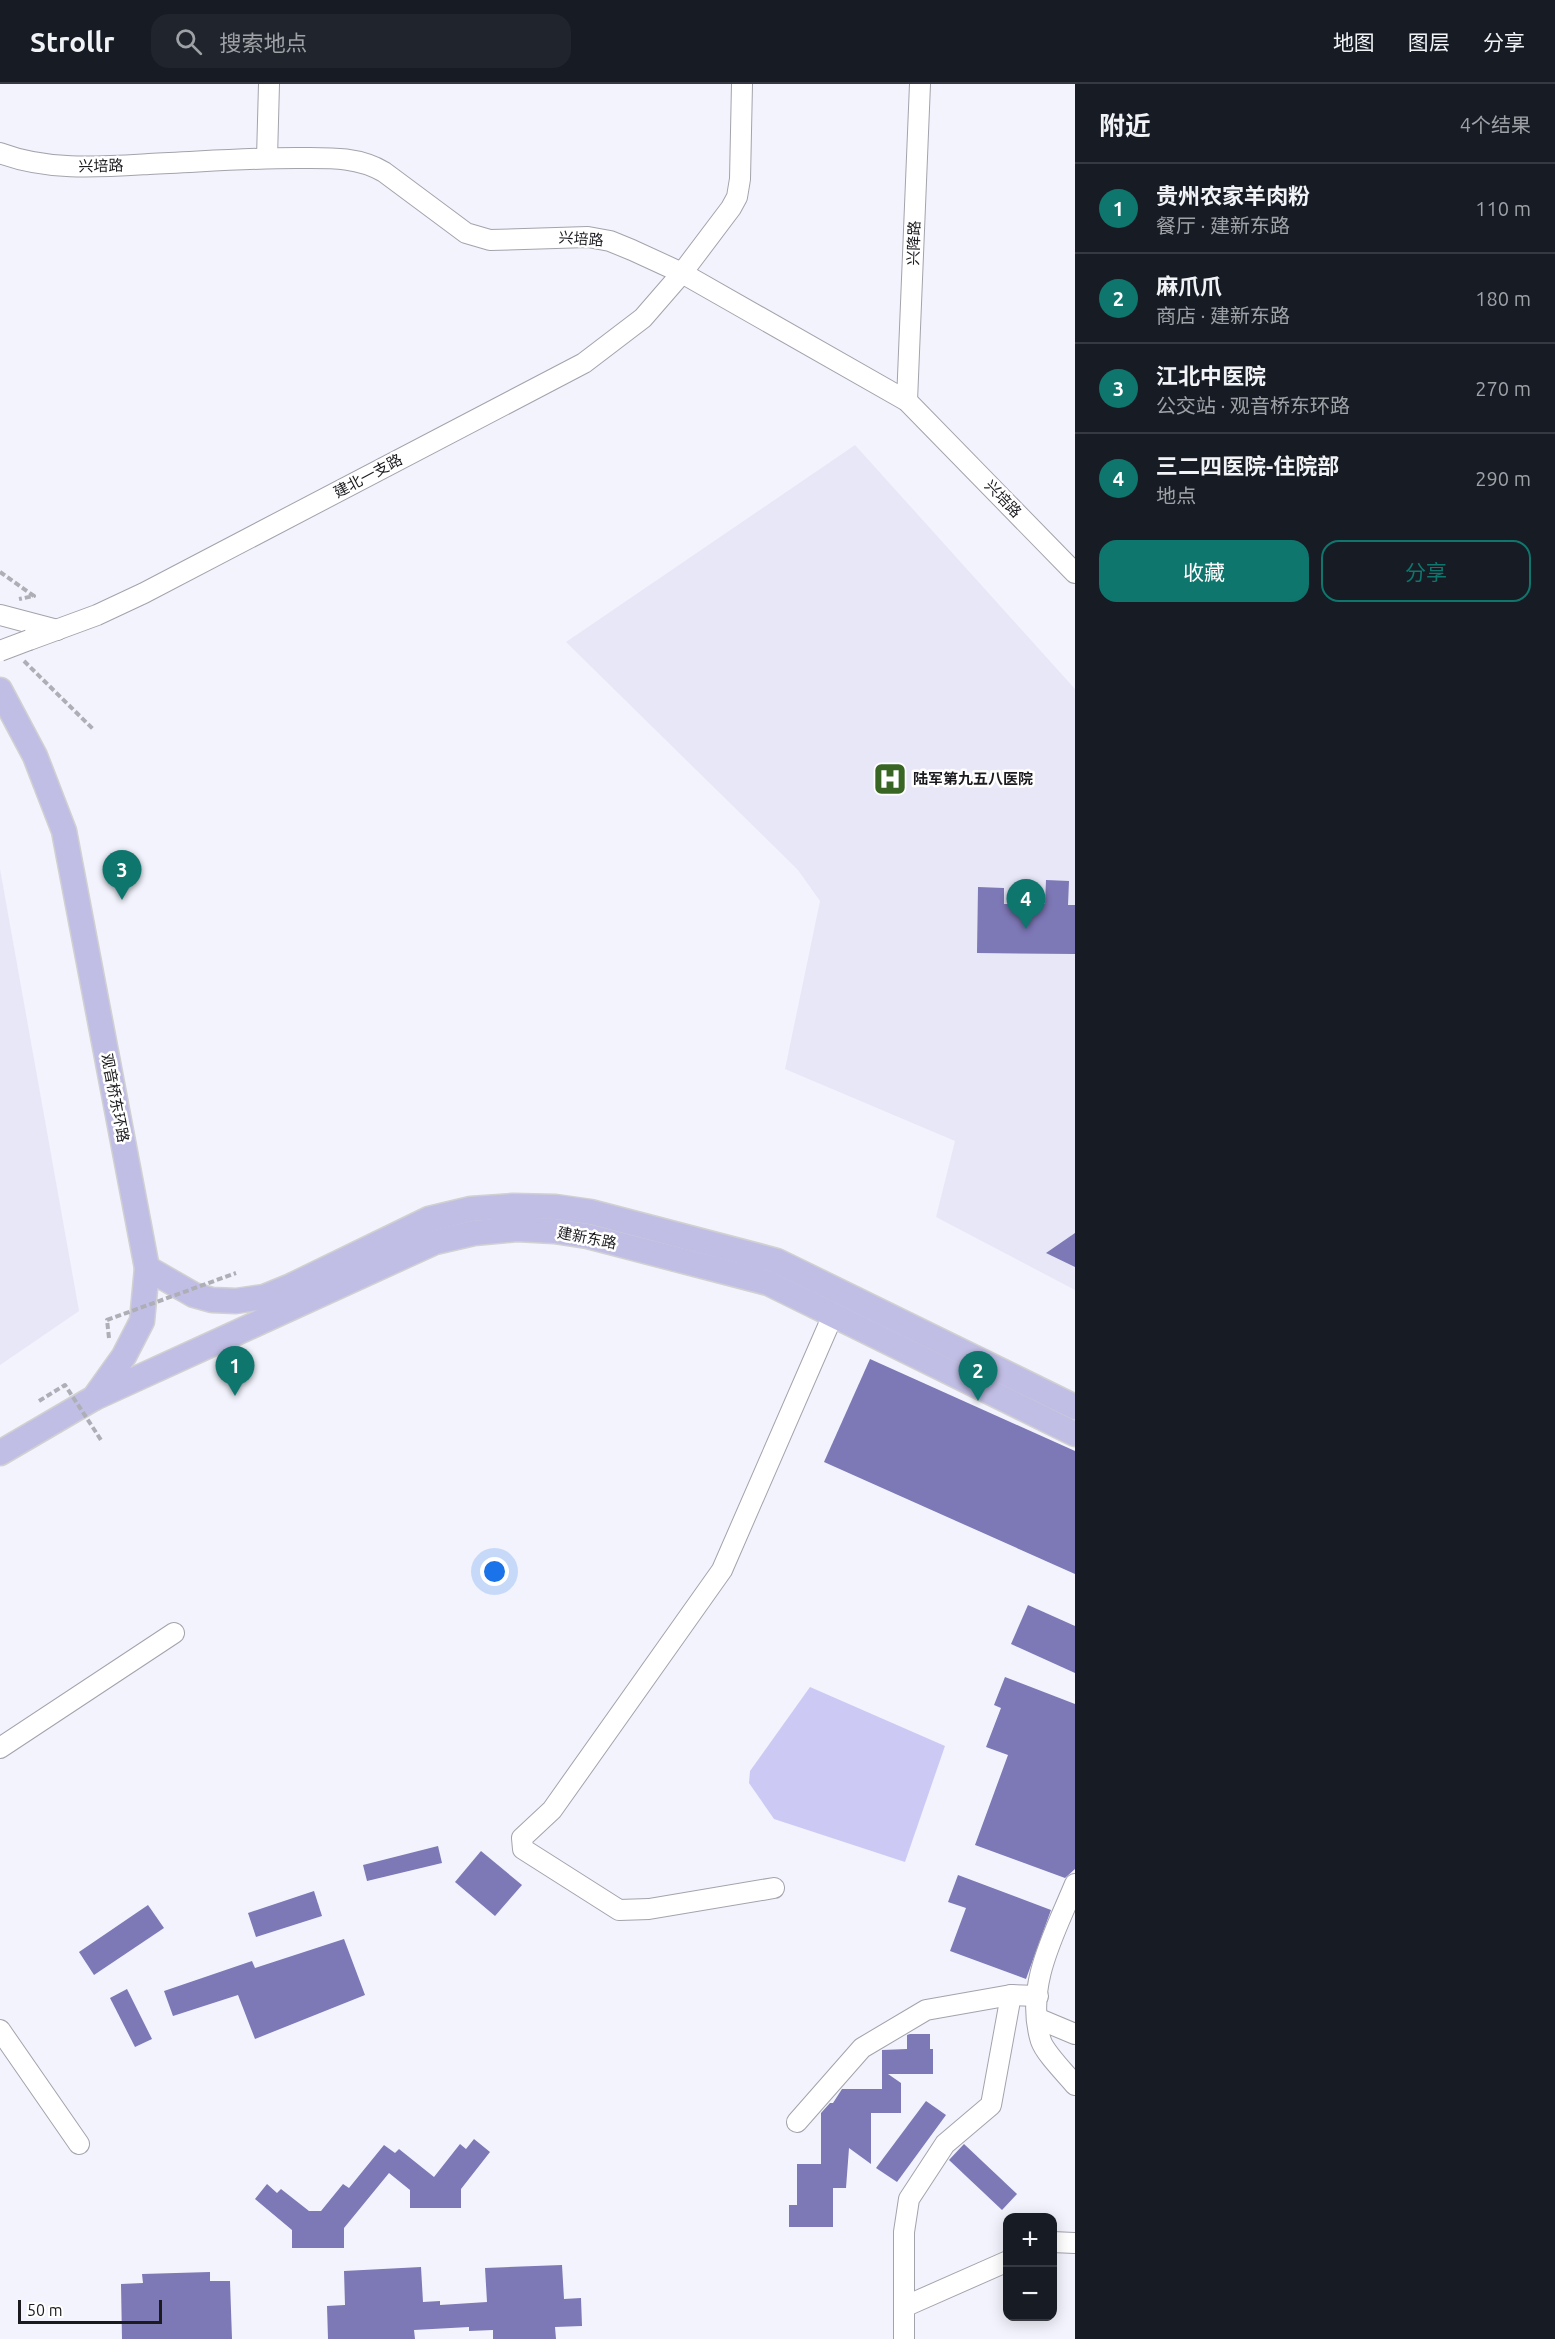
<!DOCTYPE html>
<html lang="zh">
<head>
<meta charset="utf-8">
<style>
	body { margin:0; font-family:Ubuntu,"Noto Sans SC",sans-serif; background:#20242c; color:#f1f3f6 }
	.controls { position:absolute; right:18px; bottom:18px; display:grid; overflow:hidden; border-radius:12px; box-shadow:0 3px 15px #0003 }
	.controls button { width:54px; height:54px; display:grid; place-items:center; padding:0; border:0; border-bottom:2px solid #363941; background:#171b24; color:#f1f3f6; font:30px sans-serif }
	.scale { position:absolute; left:18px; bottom:15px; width:144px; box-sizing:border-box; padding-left:6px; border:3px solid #1b1b1f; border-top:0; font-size:16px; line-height:21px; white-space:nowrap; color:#1b1b1f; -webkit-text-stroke:4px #fff; paint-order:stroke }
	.you { position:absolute; left:495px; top:1488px; width:21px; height:21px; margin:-15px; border:4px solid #fff; border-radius:50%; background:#1a73e8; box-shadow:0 0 0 9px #1a73e833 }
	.badge { display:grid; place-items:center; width:39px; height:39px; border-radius:50%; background:#0f766e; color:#fff; font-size:20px; font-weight:700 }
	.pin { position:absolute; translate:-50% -50px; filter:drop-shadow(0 2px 3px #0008) }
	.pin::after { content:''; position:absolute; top:32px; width:21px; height:18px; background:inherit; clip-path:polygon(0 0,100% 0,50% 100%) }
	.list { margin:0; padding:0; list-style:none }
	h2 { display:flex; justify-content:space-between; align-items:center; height:78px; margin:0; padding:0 24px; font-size:26px }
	h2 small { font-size:20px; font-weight:400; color:#9ea1a6 }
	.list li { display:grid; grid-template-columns:39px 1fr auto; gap:18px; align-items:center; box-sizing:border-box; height:90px; padding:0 24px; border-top:2px solid #363941 }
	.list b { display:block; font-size:22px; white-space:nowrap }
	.list p { margin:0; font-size:20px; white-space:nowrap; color:#9ea1a6 }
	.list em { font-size:20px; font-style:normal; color:#9ea1a6 }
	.actions { display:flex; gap:12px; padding:18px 24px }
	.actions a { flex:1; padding:14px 0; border:2px solid #0f766e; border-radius:18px; text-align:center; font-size:21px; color:#0f766e }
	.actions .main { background:#0f766e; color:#fff }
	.icon { flex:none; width:33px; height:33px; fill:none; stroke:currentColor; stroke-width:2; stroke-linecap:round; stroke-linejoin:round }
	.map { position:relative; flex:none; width:1075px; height:2255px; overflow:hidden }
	header { display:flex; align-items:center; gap:36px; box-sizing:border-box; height:84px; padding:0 30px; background:#171b24; border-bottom:2px solid #363941 }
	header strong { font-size:28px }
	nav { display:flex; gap:33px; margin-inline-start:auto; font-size:21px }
	.search { width:420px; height:54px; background:#20242c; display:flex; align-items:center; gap:15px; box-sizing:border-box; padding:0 21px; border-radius:18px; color:#9ea1a6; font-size:22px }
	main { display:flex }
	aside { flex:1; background:#171b24 }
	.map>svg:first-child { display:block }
</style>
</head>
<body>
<header>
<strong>Strollr</strong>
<div class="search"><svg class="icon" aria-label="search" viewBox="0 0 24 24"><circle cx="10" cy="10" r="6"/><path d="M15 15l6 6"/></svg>搜索地点</div>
<nav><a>地图</a><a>图层</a><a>分享</a></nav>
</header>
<main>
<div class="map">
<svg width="1075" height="2255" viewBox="0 0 1075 2255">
	<rect width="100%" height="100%" fill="#f3f3fd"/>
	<g fill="#e7e7f8">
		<path d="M 855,361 L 1075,605 L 1075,1206 L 936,1133 L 955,1057 L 785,985 L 820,817 L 798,786 L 566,558 Z"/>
		<path d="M 0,785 L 79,1227 L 0,1281 Z"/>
	</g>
	<path fill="#cccaf4" d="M 810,1603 L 945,1662 L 905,1778 L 774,1735 L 749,1699 L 750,1687 Z"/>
	<g fill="#7d78b6">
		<path d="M 1046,796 L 1069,797 L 1068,821 L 1075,821 L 1075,870 L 977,869 L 978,803 L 1004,804 L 1004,820 L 1045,820 Z"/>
		<path d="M 1075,1149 L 1075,1183 L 1046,1169 Z"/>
		<path d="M 870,1275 L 1075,1367 L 1075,1490 L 824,1378 Z"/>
		<path d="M 1028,1521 L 1075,1542 L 1075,1589 L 1011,1560 Z"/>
		<path d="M 1005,1593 L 1075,1620 L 1075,1785 L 1065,1794 L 975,1761 L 1008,1671 L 986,1663 L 1001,1624 L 994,1621 Z"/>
		<path d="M 438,1762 L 442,1779 L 367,1797 L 363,1781 Z"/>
		<path d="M 481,1767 L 522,1801 L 495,1832 L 455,1798 Z"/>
		<path d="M 958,1791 L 1051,1826 L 1026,1895 L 950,1867 L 966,1824 L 948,1818 Z"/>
		<path d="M 314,1807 L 322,1832 L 256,1853 L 248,1829 Z"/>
		<path d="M 148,1821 L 164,1844 L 94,1891 L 79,1868 Z"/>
		<path d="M 344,1855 L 365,1911 L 255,1955 L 238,1911 L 173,1932 L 164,1907 L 252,1877 L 255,1884 Z"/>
		<path d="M 127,1905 L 152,1955 L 135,1963 L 110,1914 Z"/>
		<path d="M 910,1950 L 930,1950 L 930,1965 L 933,1965 L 933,1990 L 888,1990 L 901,1999 L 901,2029 L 871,2029 L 871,2080 L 849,2064 L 846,2104 L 833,2104 L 833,2143 L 789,2143 L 789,2121 L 797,2121 L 797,2080 L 821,2080 L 821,2029 L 830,2019 L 833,2019 L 842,2005 L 882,2005 L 882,1966 L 907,1965 L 907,1951 Z"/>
		<path d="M 926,2017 L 946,2031 L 897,2098 L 876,2084 Z"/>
		<path d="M 474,2055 L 490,2068 L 461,2105 L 461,2124 L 410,2124 L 410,2106 L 389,2089 L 344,2144 L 344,2164 L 292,2164 L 292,2146 L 255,2115 L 267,2100 L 277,2109 L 281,2105 L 309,2127 L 321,2127 L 343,2100 L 349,2104 L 384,2061 L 395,2069 L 399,2065 L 434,2093 L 460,2060 L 466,2065 Z"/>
		<path d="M 964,2060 L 1017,2110 L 1002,2126 L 949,2076 Z"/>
		<path d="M 562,2181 L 564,2215 L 581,2214 L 582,2242 L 555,2243 L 556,2255 L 493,2255 L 493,2246 L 469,2247 L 469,2243 L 414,2246 L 415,2255 L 328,2255 L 327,2222 L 345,2221 L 344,2187 L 421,2183 L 423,2218 L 440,2217 L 440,2221 L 487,2218 L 485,2184 Z"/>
		<path d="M 210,2188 L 210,2197 L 230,2197 L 232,2255 L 122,2255 L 121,2200 L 143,2199 L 142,2190 Z"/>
	</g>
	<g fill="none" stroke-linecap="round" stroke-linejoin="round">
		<defs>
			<g id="minor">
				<path d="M 0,69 C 48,87 99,83 149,80 C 198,78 247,74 296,74 C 327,74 357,72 384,88 L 466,149 L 490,156 L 588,153 L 610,157 L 632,166 L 682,189 L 907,317 L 1075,489"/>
				<path d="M 267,74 L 269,0"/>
				<path d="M 907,317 L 920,0"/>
				<path d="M 0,531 L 57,546"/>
				<path d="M 29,556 L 97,531 L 144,509 L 584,279 L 643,234 L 682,189 L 731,124 L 737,113 L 740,95 L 742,0"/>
				<path d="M 0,1664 L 174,1549"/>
				<path d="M 1075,1800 C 1055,1849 1024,1902 1041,1957 C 1045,1969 1066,1990 1075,2001"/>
				<path d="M 774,1804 L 649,1825 L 619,1826 L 523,1765 L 522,1754 L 552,1726 L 722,1486 L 833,1231"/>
				<path d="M 1039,1935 L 1075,1950"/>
				<path d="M 0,1946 L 79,2060"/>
				<path d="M 797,2038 L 862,1964 L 926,1926 L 1011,1911 L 1038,1912"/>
				<path d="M 1052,2158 L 1075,2159"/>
				<path d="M 906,2222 L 1008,2177"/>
				<path d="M 904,2255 L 904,2148 L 909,2115 L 945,2060 L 991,2021 L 1011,1911"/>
			</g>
			<g id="major">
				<path d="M 0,606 L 35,672 L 64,747 L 147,1184 L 142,1237 L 124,1272 L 94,1314 L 0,1369"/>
				<path d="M 147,1184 L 194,1211 L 212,1216 L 236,1217 L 264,1213 L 291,1202 L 429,1135 L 471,1125 L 513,1122 L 556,1123 L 591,1128 L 777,1177 L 1075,1323"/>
				<path d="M 94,1314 L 435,1158 L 474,1149 L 517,1145 L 554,1147 L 587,1152 L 768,1199 L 1075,1350"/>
			</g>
		</defs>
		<use href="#minor" stroke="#a3a3ac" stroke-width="22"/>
		<use href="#major" stroke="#d1d1d2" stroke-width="27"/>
		<g stroke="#aeaeb6" stroke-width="4" stroke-dasharray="6 3" stroke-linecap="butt">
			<path d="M 0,488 L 34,512 L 19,515"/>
			<path d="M 24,577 L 94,646"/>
		</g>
		<use href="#minor" stroke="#fff" stroke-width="20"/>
		<use href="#major" stroke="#c1bee5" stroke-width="24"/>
		<defs>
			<path id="minor-bridge" d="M 0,567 L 29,556"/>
		</defs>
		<use href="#minor-bridge" stroke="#a3a3ac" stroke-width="22" stroke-linecap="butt"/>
		<g stroke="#aeaeb6" stroke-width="4" stroke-dasharray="6 3" stroke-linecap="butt">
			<path d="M 109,1254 L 107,1236 L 236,1189"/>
			<path d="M 39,1317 L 65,1301 L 101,1356"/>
		</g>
		<use href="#minor-bridge" stroke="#fff" stroke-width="20"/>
	</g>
	<defs>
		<symbol id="hospital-square" viewBox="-11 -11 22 22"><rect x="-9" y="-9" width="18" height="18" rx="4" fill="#386524" stroke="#fff"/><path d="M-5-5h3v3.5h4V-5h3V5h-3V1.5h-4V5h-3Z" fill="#fff"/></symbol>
	</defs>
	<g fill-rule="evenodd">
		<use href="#hospital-square" x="871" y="676" width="38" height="38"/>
	</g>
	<g text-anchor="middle" stroke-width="5" stroke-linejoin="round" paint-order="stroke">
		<g font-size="15" fill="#1b1b1f" stroke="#fff">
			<text transform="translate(101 82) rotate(-1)" y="5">兴培路</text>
			<text transform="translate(581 155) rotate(4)" y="5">兴培路</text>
			<text transform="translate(914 159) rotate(-88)" y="5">兴降路</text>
			<text transform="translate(368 392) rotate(-28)" y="5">建北一支路</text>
			<text transform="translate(1003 415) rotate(46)" y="5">兴培路</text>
			<text transform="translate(115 1014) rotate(79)" y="5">观音桥东环路</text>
			<text transform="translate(587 1154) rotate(11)" y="5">建新东路</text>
		</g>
		<g font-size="15" font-weight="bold" fill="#1b1b1f" stroke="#fff" text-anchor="start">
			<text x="913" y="700">陆军第九五八医院</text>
		</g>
	</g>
</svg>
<div class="controls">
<button>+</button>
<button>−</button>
</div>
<div class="scale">50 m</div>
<div class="you"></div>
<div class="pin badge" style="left:235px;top:1312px">1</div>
<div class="pin badge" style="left:978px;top:1317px">2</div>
<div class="pin badge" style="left:122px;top:816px">3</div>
<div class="pin badge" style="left:1026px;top:845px">4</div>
</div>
<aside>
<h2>附近<small>4个结果</small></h2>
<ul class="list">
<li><span class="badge">1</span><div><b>贵州农家羊肉粉</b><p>餐厅 · 建新东路</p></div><em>110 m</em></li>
<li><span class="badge">2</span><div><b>麻爪爪</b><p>商店 · 建新东路</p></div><em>180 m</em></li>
<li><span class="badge">3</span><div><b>江北中医院</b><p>公交站 · 观音桥东环路</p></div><em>270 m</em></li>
<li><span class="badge">4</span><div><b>三二四医院-住院部</b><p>地点</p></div><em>290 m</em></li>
</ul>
<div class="actions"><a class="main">收藏</a><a>分享</a></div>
</aside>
</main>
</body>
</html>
